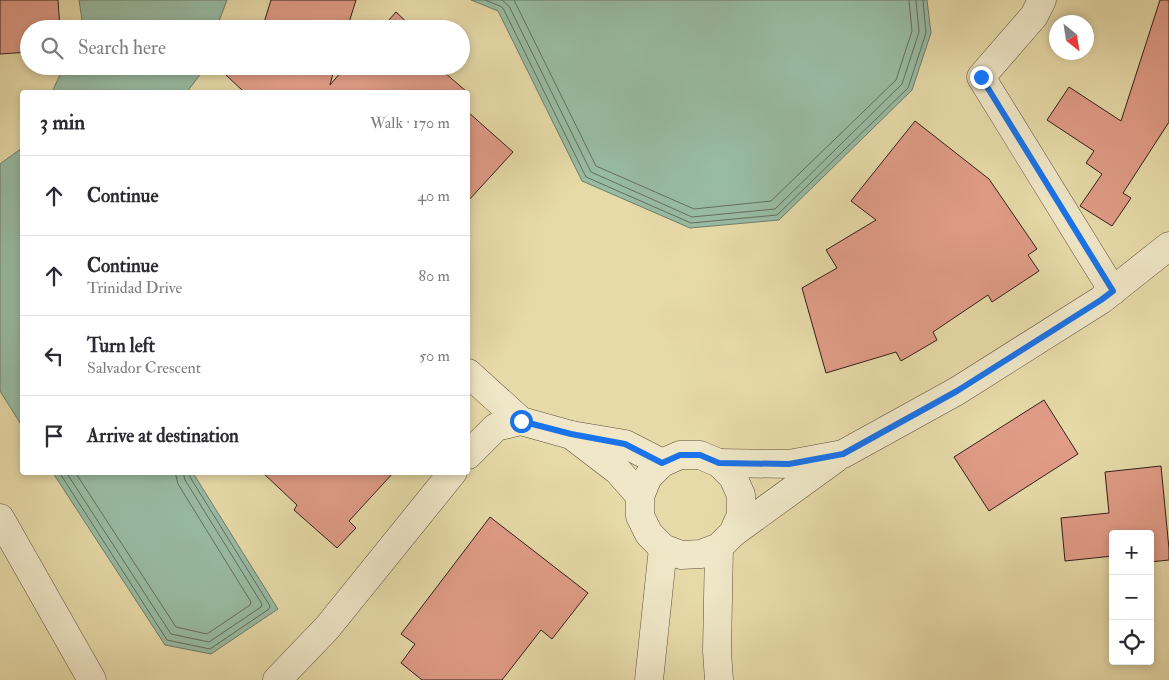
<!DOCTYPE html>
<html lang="en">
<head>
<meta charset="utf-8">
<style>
	body { margin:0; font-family:"IM FELL Double Pica",serif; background:#f2f2f3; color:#2b2b33 }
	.controls { position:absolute; right:15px; bottom:15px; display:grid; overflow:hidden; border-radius:5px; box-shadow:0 2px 8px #0003 }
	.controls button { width:45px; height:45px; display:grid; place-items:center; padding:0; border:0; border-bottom:1px solid #e1e1e2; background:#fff; color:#2b2b33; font:25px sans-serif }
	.compass { position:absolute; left:1049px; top:15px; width:45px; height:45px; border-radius:50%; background:#fff; box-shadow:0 2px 8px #0003; rotate:150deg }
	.stop { position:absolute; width:15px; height:15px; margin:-11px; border:4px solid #1a73e8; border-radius:50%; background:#fff }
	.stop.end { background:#1a73e8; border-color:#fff; box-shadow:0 1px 5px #0008 }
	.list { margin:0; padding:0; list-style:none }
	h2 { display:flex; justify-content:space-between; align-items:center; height:65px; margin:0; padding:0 20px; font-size:21px }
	h2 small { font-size:16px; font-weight:400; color:#7c7c81 }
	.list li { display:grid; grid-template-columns:32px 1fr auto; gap:15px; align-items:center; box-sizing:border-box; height:80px; padding:0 20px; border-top:1px solid #e1e1e2 }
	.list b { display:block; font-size:19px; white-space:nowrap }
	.list p { margin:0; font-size:16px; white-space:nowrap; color:#7c7c81 }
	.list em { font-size:16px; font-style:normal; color:#7c7c81 }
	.icon { flex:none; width:28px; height:28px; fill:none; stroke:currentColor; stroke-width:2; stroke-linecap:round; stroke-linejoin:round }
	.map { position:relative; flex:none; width:1169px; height:680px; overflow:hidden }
	.search { position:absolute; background:#fff; box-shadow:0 2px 8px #0003; left:20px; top:20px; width:450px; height:55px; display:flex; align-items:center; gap:12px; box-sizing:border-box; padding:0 18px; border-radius:28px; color:#7c7c81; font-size:19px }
	.panel { position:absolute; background:#fff; box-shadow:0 2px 8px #0003; left:20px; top:90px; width:450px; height:385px; border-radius:5px }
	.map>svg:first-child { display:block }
</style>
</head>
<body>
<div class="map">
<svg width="1169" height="680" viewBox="0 0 1169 680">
	<rect width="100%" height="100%" fill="#e7daa9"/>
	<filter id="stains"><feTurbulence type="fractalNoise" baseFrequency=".004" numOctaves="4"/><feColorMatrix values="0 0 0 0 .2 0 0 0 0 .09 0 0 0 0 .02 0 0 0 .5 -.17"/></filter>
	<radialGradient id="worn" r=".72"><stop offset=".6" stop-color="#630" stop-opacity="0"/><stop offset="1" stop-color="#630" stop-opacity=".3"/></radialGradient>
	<g fill="#98bba3" stroke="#6f7d6b">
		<path d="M 79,0 L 227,0 L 216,29 L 82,29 L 83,27 Z"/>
		<path d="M 471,0 L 927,0 L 931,33 L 912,90 L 779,220 L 690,228 L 582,181 L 498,11 Z"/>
		<path d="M 64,66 L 202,66 L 199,76 L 187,92 L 52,92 Z"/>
		<path d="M 22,148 L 22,426 L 0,391 L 0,164 Z"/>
		<path d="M 53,473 L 193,473 L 278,609 L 211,654 L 165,645 Z"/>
	</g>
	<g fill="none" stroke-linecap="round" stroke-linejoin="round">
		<g stroke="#656e5e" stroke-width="1">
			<path d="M 485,0 L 500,6 L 503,8 L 586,177 L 691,223 L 777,215 L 908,88 L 926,33 L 923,0"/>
			<path d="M 502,0 L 509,6 L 591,172 L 692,217 L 775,209 L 902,84 L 919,32 L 916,0"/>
			<path d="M 514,0 L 596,166 L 694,209 L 771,201 L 896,80 L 912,31 L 909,0"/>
			<path d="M 59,472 L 167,640 L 210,649 L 269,609 L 270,606 L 190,477 L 189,472"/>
			<path d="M 66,472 L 171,634 L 209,642 L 261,607 L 262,604 L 185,480 L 183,472"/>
			<path d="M 75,472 L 176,627 L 207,634 L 250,605 L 251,602 L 178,484 L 175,472"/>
		</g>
	</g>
	<g fill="#e09c87" stroke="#322018">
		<path d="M 0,0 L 58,0 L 60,29 L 29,29 L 29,52 L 0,54 Z"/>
		<path d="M 271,0 L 356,0 L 347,29 L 262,29 Z"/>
		<path d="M 1160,0 L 1169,0 L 1169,122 L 1123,193 L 1131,198 L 1112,226 L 1080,206 L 1102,174 L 1086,163 L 1094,151 L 1047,120 L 1069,87 L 1121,121 Z"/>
		<path d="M 396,12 L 414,29 L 381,29 Z"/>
		<path d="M 235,66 L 335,66 L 330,85 L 346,66 L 448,66 L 444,72 L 467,92 L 244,92 L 226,75 Z"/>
		<path d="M 468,112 L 513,152 L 468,201 Z"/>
		<path d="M 915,121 L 989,179 L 1037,249 L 1028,255 L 1039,271 L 992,302 L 988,295 L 933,332 L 937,340 L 901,361 L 896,352 L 826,373 L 802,288 L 837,268 L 826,250 L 876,220 L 851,201 Z"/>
		<path d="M 1044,400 L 1078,454 L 989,511 L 954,457 Z"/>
		<path d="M 1161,466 L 1169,549 L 1169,560 L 1150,562 L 1150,534 L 1113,534 L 1113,556 L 1065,561 L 1061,518 L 1109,513 L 1105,472 Z"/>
		<path d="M 262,472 L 394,472 L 349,521 L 356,528 L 337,548 L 294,510 L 297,505 Z"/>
		<path d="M 490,517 L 588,593 L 552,639 L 541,630 L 502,680 L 422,680 L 401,663 L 415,644 L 401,634 Z"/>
	</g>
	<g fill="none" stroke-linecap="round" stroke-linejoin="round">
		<defs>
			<g id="minor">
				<path d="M 1042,0 L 1034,16 L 981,77 L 1113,291"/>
				<path d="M 468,373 L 521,421"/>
				<path d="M 571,435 L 618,471 L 640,496 L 640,516 L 649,534 L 663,548 L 681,555 L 701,554 L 719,547 L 733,533 L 741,515 L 741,495 L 733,477 L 719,463 L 700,455 L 680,455 L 662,463 L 648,477 L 640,496"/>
				<path d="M 468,455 L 496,427 L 521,421 L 571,435 L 625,444 L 662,463"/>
				<path d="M 719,463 L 789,464 L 843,454 L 957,391 L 1101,300 L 1169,246"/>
				<path d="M 0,518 L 92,680"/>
				<path d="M 733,533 L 835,459"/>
				<path d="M 719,547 L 717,651 L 719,680"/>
				<path d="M 277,680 L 327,628 L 453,472"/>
				<path d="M 649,680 L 663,548"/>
			</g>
		</defs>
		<use href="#minor" stroke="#5f4e3c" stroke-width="29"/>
		<use href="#minor" stroke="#efe7c7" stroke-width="28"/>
	</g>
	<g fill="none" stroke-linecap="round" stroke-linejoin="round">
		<path stroke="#1a73e8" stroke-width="6" d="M 521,421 L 571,434 L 625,444 L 662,463 L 680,455 L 700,455 L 719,463 L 789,464 L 843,454 L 957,391 L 1101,300 L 1113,291 L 981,77"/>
	</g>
	<rect width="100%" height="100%" filter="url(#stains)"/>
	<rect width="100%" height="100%" fill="url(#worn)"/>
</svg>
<div class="controls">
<button>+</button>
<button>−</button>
<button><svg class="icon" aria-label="locate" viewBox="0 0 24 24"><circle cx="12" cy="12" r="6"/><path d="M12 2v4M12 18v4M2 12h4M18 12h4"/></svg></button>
</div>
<svg class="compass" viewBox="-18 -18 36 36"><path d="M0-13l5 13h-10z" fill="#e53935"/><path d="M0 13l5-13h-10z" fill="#7c7c81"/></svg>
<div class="stop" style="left:521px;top:421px"></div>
<div class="stop end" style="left:981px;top:77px"></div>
<div class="search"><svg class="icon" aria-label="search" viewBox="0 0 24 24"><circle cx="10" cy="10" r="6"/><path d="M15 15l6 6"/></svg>Search here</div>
<section class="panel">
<h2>3 min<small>Walk · 170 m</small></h2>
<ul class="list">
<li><svg class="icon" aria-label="ahead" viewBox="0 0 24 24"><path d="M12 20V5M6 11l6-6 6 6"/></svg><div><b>Continue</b></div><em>40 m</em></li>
<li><svg class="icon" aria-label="ahead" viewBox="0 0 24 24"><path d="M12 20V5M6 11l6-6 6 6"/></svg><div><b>Continue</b><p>Trinidad Drive</p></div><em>80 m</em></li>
<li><svg class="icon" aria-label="left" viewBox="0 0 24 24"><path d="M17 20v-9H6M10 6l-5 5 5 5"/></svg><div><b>Turn left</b><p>Salvador Crescent</p></div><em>50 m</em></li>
<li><svg class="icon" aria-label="arrive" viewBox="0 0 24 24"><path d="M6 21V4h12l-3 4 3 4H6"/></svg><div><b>Arrive at destination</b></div></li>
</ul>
</section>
</div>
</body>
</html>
